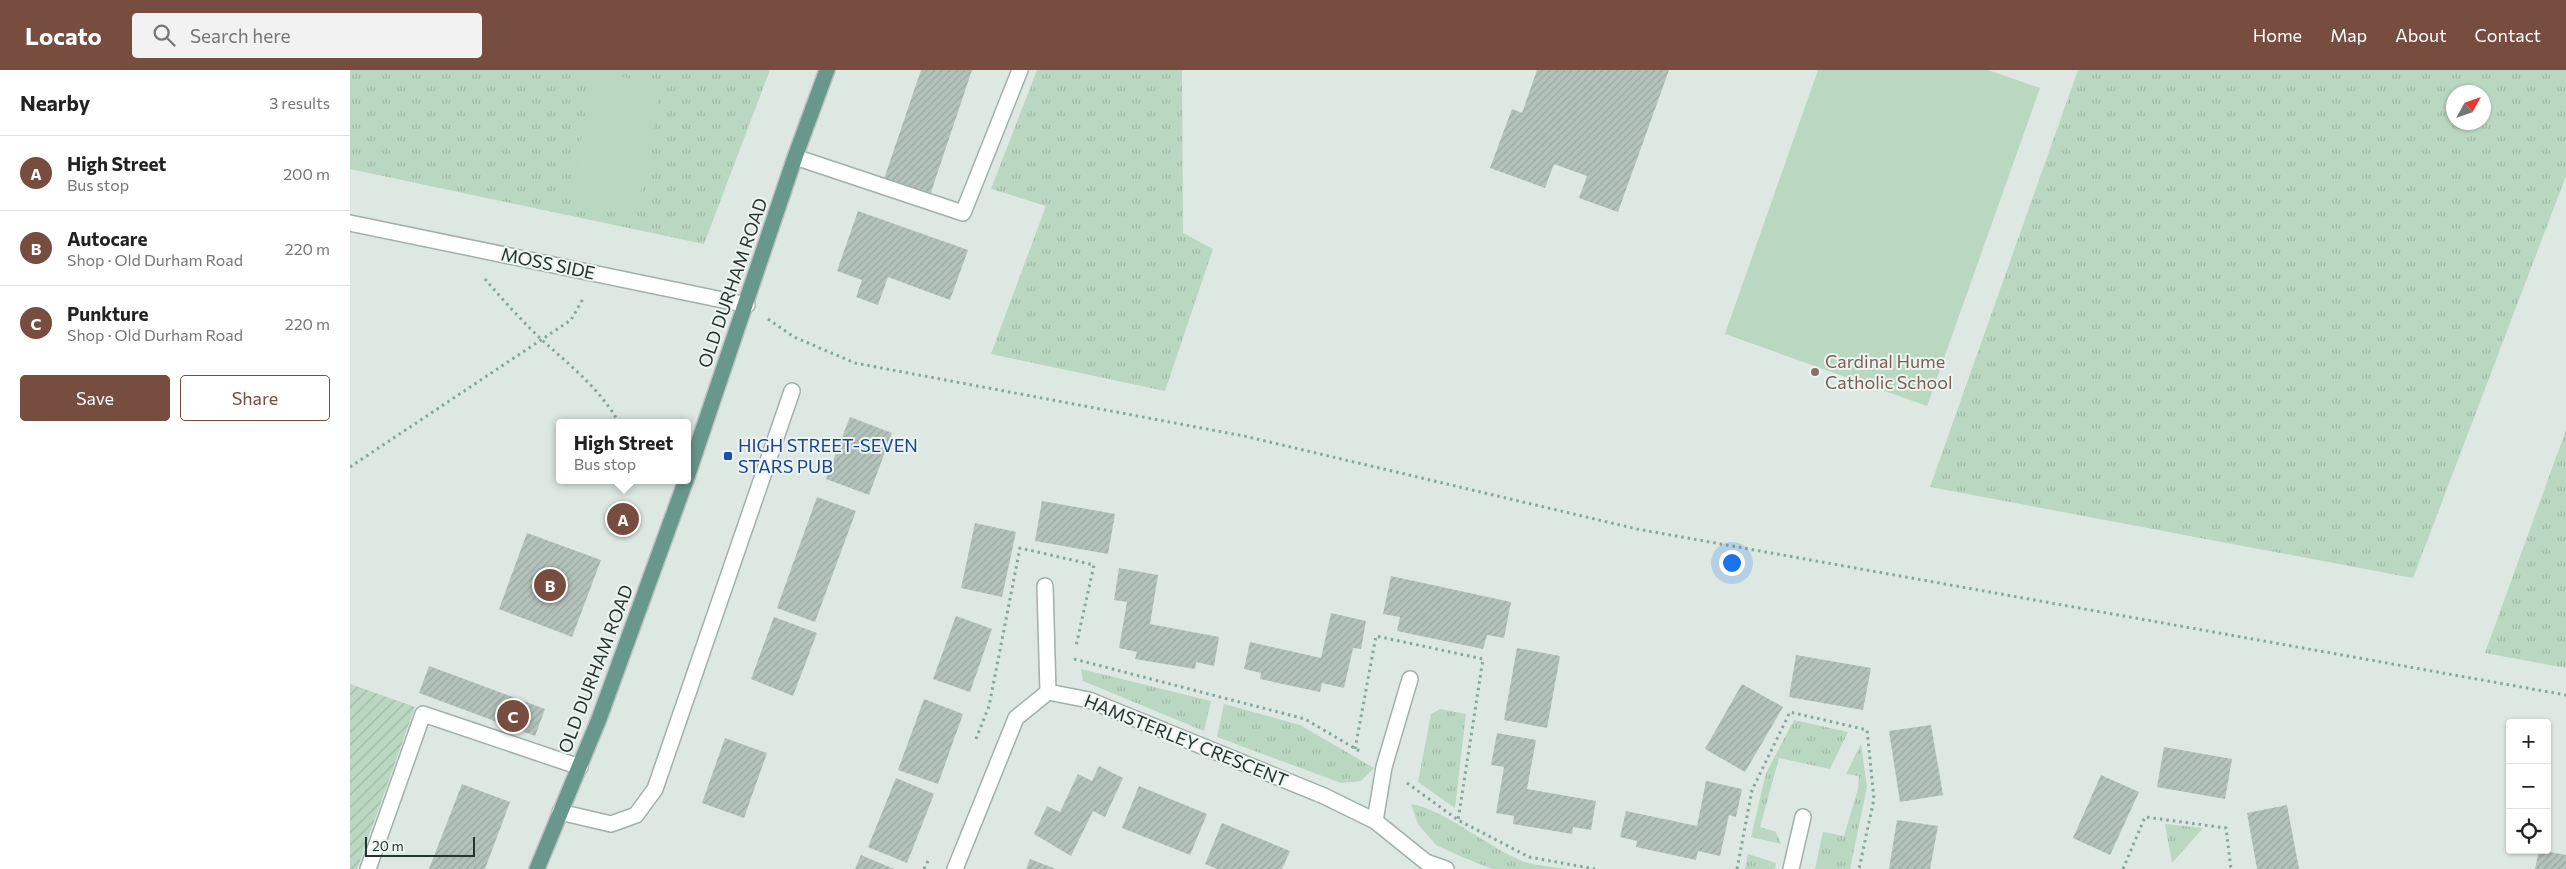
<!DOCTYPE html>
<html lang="en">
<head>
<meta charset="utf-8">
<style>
	body { margin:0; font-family:Commissioner,sans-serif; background:#f2f2f2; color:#222 }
	.controls { position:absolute; right:15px; bottom:15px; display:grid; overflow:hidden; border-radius:5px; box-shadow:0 1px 4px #0004 }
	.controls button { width:45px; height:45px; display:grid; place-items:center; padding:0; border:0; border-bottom:1px solid #e0e0e0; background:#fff; color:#222; font:25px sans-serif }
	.compass { position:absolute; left:2096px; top:15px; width:45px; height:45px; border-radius:50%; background:#fff; box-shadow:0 1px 4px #0004; rotate:50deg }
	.scale { position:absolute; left:15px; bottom:12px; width:110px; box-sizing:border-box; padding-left:5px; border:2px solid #223530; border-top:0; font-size:14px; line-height:18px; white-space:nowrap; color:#223530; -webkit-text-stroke:4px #eef5f1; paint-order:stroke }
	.you { position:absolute; left:1381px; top:492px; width:18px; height:18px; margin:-12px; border:4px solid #fff; border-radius:50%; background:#1a73e8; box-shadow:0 0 0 8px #1a73e833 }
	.badge { display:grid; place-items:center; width:32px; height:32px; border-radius:50%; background:#774d40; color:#fff; font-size:16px; font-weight:700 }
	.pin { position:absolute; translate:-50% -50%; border:2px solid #fff; box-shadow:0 1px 5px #0006 }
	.popup { position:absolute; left:206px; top:349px; width:135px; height:65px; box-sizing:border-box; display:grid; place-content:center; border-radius:5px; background:#fff; filter:drop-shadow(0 1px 4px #0005); font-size:16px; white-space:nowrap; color:#767676 }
	.popup b { font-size:19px; color:#222 }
	.popup::after { content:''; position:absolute; left:50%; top:100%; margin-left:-10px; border:10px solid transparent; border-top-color:#fff }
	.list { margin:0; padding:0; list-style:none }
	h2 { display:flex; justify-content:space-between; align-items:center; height:65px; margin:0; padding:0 20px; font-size:21px }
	h2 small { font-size:16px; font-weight:400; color:#767676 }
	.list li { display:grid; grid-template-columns:32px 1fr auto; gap:15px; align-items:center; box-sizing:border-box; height:75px; padding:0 20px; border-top:1px solid #e0e0e0 }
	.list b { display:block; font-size:19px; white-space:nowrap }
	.list p { margin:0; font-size:16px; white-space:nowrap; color:#767676 }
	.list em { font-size:16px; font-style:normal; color:#767676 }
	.actions { display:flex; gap:10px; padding:15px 20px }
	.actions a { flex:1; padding:11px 0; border:1px solid #774d40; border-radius:5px; text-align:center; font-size:18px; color:#774d40 }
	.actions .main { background:#774d40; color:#fff }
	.icon { flex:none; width:28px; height:28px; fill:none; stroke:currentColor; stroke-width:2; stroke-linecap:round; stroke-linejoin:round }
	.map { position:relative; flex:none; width:2216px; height:799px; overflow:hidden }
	header { display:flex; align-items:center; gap:30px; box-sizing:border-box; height:70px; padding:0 25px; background:#774d40; color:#fff }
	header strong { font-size:24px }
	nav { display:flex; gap:28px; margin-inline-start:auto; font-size:18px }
	.search { width:350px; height:45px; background:#f2f2f2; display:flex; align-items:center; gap:12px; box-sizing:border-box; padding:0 18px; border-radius:5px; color:#767676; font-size:19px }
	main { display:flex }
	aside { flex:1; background:#fff }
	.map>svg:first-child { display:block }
</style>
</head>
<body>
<header>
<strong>Locato</strong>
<div class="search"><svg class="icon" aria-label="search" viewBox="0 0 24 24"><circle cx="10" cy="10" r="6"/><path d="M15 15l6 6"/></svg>Search here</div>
<nav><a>Home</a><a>Map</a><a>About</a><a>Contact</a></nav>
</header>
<main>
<aside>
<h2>Nearby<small>3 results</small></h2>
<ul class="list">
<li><span class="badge">A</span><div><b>High Street</b><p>Bus stop</p></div><em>200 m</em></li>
<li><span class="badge">B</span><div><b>Autocare</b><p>Shop · Old Durham Road</p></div><em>220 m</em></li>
<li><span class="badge">C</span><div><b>Punkture</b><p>Shop · Old Durham Road</p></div><em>220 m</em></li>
</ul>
<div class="actions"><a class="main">Save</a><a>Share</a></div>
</aside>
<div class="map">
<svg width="2216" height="799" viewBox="0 0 2216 799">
	<defs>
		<pattern id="grass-tufts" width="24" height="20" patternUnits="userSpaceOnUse" patternTransform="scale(1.25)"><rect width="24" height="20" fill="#b9d7c1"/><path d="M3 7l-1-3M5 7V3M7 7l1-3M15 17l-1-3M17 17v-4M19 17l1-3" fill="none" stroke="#9fb9a6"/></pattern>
		<pattern id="garden-furrows" width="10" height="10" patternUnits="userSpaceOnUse" patternTransform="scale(1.25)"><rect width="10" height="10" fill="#b9d7c1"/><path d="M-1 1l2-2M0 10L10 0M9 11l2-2" fill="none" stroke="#9fb9a6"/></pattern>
		<pattern id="building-hatch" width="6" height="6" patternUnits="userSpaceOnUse" patternTransform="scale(1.25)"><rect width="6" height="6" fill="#b4c2bc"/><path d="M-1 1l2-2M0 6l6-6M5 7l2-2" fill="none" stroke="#9aa7a2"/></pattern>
	</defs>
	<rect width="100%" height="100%" fill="#dee8e3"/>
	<g fill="url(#grass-tufts)" fill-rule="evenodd">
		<path d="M 0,0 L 420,0 L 354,174 L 0,99 Z"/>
		<path d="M 687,0 L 832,0 L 833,163 L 863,179 L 815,321 L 641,284 L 696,136 L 641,119 Z"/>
		<path d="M 1728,0 L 2216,0 L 2216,106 L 2063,508 L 1580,417 ZM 2104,22 L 2134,22 L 2134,52 L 2104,52 Z"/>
		<path d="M 2216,360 L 2216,598 L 2135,583 Z"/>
		<path d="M 731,599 L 861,631 L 854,661 L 733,611 Z"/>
		<path d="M 874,634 L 950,655 L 1024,698 L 1011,711 L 991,713 L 867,667 Z"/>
		<path d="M 1090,639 L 1116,644 L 1105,738 L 1068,712 L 1081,644 Z"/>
		<path d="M 1444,650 L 1498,662 L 1480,699 L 1429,688 L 1410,757 L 1426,762 L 1431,774 L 1401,767 L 1416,703 Z"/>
		<path d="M 1511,674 L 1517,717 L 1500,799 L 1465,799 L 1473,762 L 1494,766 L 1508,719 L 1509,706 L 1496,704 Z"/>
		<path d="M 1061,734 C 1093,739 1138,777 1172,791 C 1186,796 1204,797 1218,799 L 1142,799 L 1110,786 L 1086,775 L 1068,754 Z"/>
		<path d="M 1815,754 L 1853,758 L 1822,793 Z"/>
		<path d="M 1398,784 L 1426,793 L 1425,799 L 1395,799 Z"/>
	</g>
	<path fill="url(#garden-furrows)" d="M 0,614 L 65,637 L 7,799 L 0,799 Z"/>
	<g fill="#b9d7c1">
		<path d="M 1468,0 L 1638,0 L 1690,18 L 1577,336 L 1375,264 Z"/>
		<path d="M 242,2 L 312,14 L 287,142 L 221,132 Z"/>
	</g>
	<g fill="url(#building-hatch)">
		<path d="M 571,0 L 622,0 L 580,125 L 534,109 Z"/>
		<path d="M 1187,0 L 1319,0 L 1268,142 L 1229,128 L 1237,106 L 1204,94 L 1195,118 L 1140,98 L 1162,39 L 1172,43 Z"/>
		<path d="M 508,141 L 618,180 L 600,230 L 538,207 L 528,235 L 506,227 L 512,210 L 487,201 Z"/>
		<path d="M 500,347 L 542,363 L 519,425 L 476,409 Z"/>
		<path d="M 467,427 L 506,441 L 465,552 L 427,538 Z"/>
		<path d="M 692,431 L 765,444 L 758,484 L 685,471 Z"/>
		<path d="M 625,453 L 666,462 L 652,527 L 611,518 Z"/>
		<path d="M 177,463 L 251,490 L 222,567 L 149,539 Z"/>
		<path d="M 769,498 L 808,505 L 800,554 L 869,567 L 864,596 L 846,592 L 845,599 L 785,589 L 787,582 L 769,578 L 777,532 L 764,530 Z"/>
		<path d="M 1041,506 L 1161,532 L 1154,568 L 1137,565 L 1133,579 L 1047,561 L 1050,547 L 1033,544 Z"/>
		<path d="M 981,543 L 1016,551 L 1011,579 L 1003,578 L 994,618 L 972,613 L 970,622 L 910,609 L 911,603 L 894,599 L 900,572 L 971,588 Z"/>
		<path d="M 606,546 L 642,559 L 620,622 L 583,609 Z"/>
		<path d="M 424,547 L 467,563 L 443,626 L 401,609 Z"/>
		<path d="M 1167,578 L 1210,586 L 1197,658 L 1154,650 Z"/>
		<path d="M 1446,585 L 1521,598 L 1513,640 L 1439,627 Z"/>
		<path d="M 79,596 L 195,639 L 185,666 L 69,623 Z"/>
		<path d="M 1392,614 L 1433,637 L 1395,702 L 1355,679 Z"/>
		<path d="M 574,629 L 613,644 L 588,714 L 548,700 Z"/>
		<path d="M 1581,655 L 1593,725 L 1550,732 L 1539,661 Z"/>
		<path d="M 1147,663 L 1186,670 L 1177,719 L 1246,731 L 1241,760 L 1223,757 L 1222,764 L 1163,754 L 1164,746 L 1146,743 L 1154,697 L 1141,695 Z"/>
		<path d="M 375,668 L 417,683 L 394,748 L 352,733 Z"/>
		<path d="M 1814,677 L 1882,689 L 1875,729 L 1807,717 Z"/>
		<path d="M 749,696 L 773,708 L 755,747 L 743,741 L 721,786 L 684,764 L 697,736 L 710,742 L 728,704 L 742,711 Z"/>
		<path d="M 1751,705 L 1789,722 L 1760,785 L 1723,768 Z"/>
		<path d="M 546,708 L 584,724 L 557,793 L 518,777 Z"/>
		<path d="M 1356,711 L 1392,719 L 1386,747 L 1379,745 L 1370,786 L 1348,781 L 1346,790 L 1286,777 L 1287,771 L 1270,767 L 1276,741 L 1347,756 Z"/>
		<path d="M 112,714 L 160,732 L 135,799 L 79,799 Z"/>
		<path d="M 789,716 L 857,744 L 840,785 L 772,758 Z"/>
		<path d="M 1937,735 L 1949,799 L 1907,799 L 1897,743 Z"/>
		<path d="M 1547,750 L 1588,756 L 1580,799 L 1539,799 Z"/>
		<path d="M 872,753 L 940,781 L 932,799 L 867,799 L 855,794 Z"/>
		<path d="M 2189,780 L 2216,785 L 2216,799 L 2185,799 Z"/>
		<path d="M 511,785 L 544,799 L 505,799 Z"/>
		<path d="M 680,789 L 706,799 L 676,799 Z"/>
	</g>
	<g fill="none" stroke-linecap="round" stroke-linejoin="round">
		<defs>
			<g id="minor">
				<path d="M 445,87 L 613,143 L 670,0"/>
				<path d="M 0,153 L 397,235"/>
				<path d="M 695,516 L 698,622"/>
				<path d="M 210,742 L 261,754 L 286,745 L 305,719 L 442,321"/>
				<path d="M 1025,751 L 1034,697 L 1060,609"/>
				<path d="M 18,799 L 73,644 L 230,697"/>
				<path d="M 605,799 L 666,648 L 698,622 L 739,630 L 974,726 L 1025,751 L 1076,792 L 1096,799"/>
				<path d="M 1441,799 L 1453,747"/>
			</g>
			<g id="major">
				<path d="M 337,407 L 445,87 L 477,0"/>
				<path d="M 187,799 L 249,649 L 336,410"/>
			</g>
		</defs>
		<use href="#minor" stroke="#a2afaa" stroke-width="18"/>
		<use href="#major" stroke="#bdc2c1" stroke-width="18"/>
		<g stroke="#83a89b" stroke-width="3" stroke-dasharray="2.5 4" stroke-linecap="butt">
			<path d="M 135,209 C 153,230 173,252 193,271 C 221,296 251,320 269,353"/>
			<path d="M 418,249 L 444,267 L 505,293 L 894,366 L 1287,459 L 2216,625"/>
			<path d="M 0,397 L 221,250 L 234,227"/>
			<path d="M 724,589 L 955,649 L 1011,682"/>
			<path d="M 626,669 L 639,636 L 670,478 L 744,495 L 726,576"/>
			<path d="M 1005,679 L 1026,566 L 1133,589 L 1108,750"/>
			<path d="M 1057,713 L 1108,750 L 1179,787 L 1245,799"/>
			<path d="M 574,799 L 578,791"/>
			<path d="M 1387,799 L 1402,720 L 1440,642 L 1517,660 L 1524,729 L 1509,799"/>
			<path d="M 1773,799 L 1795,747 L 1876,758 L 1881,799"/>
		</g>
		<use href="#minor" stroke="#fff" stroke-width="15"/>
		<use href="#major" stroke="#68988b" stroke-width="15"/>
	</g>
	<circle fill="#8d6e63" stroke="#eef5f1" stroke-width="2" cx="1465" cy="302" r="5"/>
	<rect fill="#1a4fb4" stroke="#eef5f1" stroke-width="2" x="373" y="381" width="10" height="10" rx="2.5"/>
	<g text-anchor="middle" stroke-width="4" stroke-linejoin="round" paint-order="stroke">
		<g font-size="18" fill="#223530" stroke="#eef5f1">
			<text transform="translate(198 194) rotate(12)" y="6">MOSS SIDE</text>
			<text transform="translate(383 213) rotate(-71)" y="6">OLD DURHAM ROAD</text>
			<text transform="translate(246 599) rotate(-69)" y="6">OLD DURHAM ROAD</text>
			<text transform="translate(836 671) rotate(22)" y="6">HAMSTERLEY CRESCENT</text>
		</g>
		<g font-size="18" fill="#785e54" stroke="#eef5f1" text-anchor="start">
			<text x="1475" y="298">Cardinal Hume<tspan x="1475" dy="21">Catholic School</tspan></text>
		</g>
		<g font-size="18" fill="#164399" stroke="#eef5f1" text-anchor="start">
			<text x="388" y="382">HIGH STREET-SEVEN<tspan x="388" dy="21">STARS PUB</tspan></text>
		</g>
	</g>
</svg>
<div class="controls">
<button>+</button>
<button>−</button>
<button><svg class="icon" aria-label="locate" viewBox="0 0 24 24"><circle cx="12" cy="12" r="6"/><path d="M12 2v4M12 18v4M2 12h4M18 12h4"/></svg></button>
</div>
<svg class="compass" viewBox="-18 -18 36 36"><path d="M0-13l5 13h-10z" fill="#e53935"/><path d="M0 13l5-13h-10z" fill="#767676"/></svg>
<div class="scale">20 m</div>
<div class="you"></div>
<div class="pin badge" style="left:273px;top:449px">A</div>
<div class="popup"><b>High Street</b>Bus stop</div>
<div class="pin badge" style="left:200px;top:515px">B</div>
<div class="pin badge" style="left:163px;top:646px">C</div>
</div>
</main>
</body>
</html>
